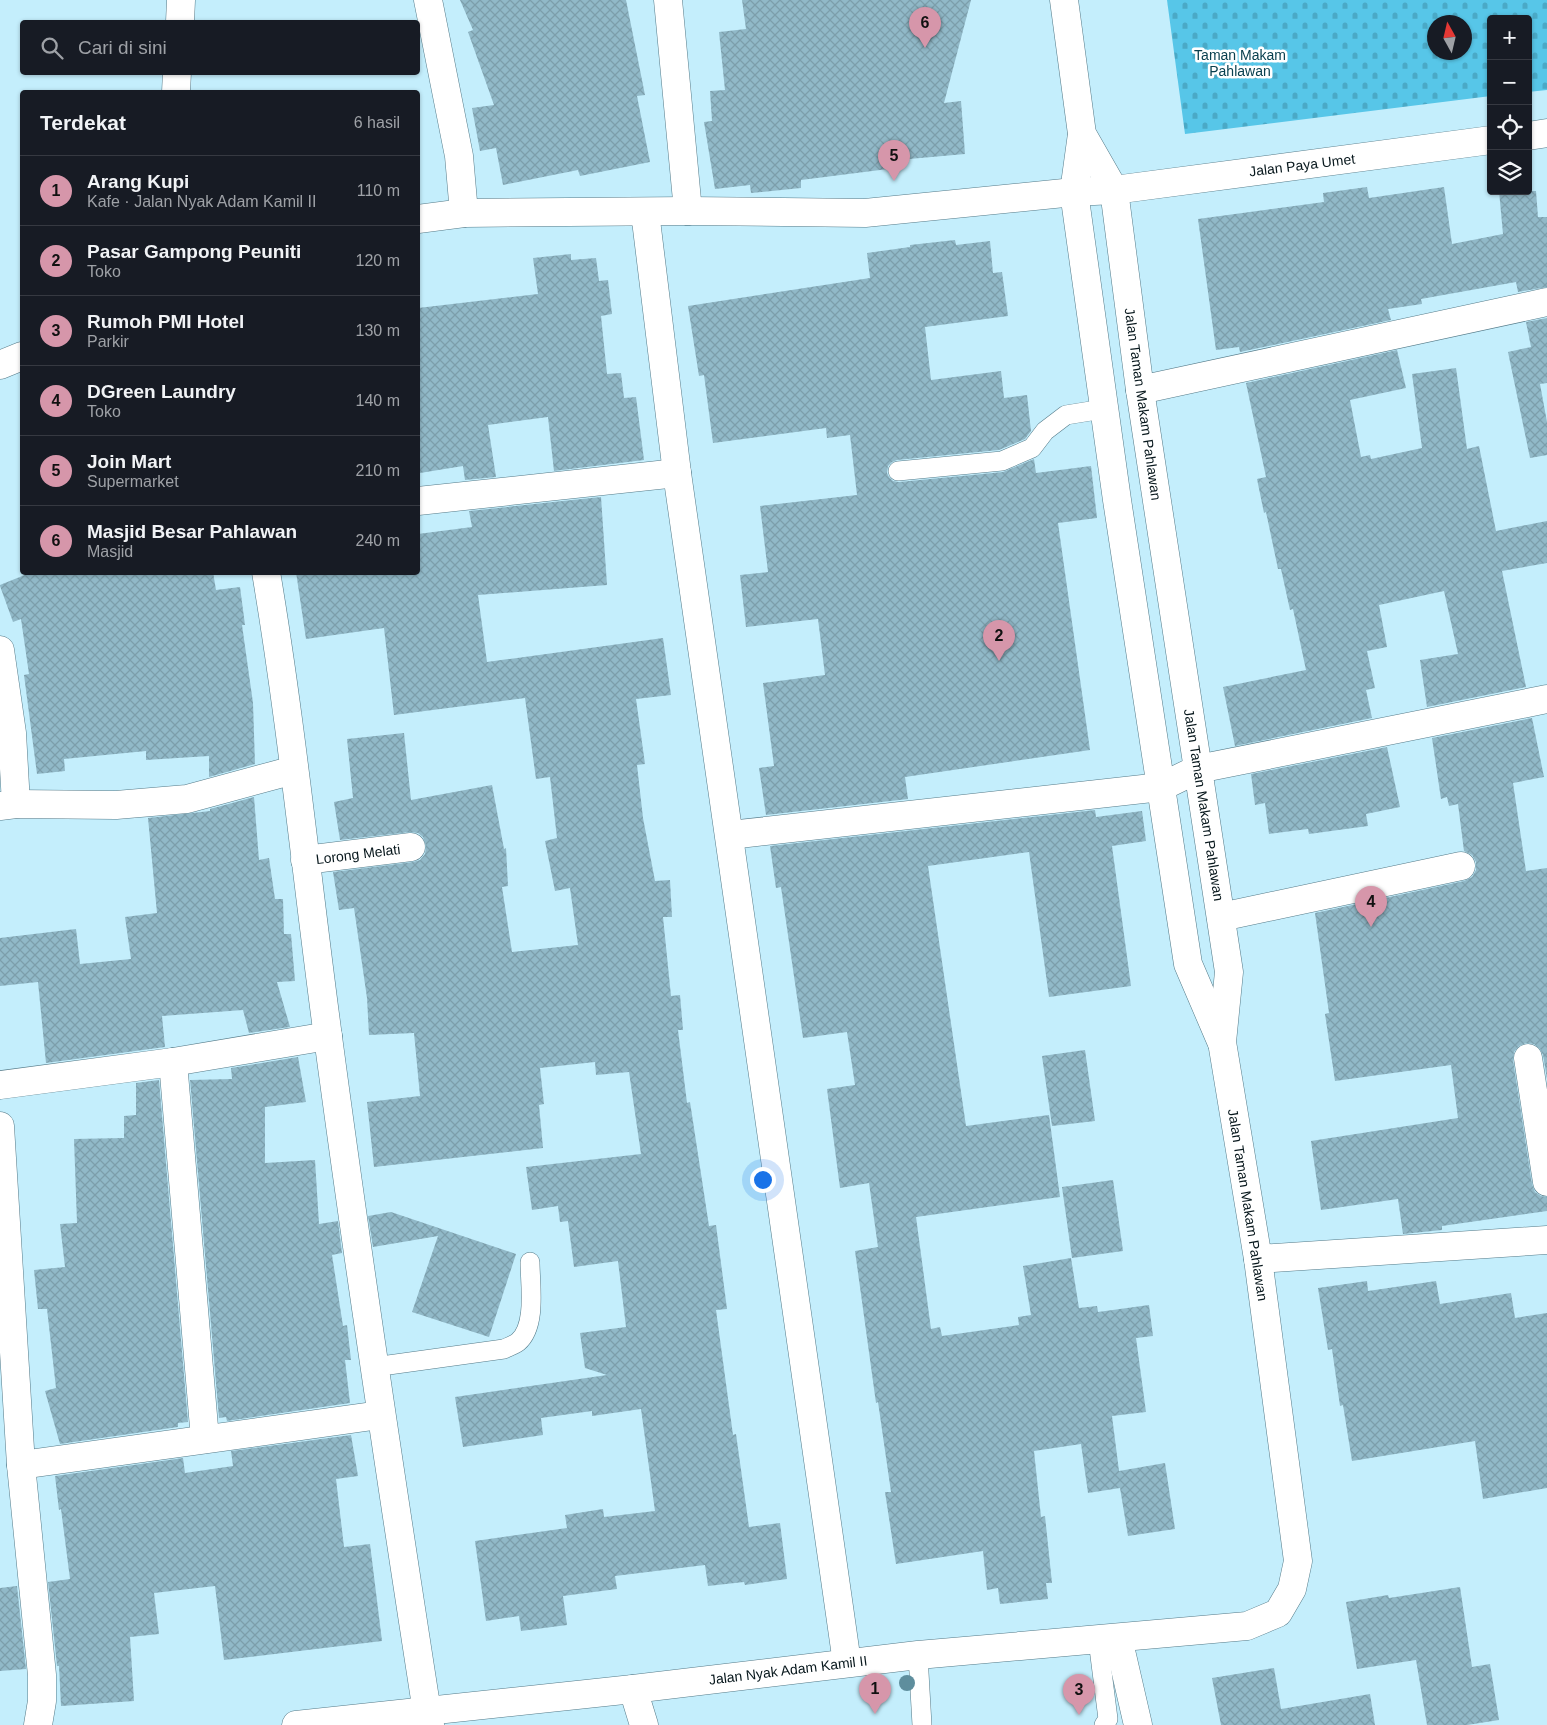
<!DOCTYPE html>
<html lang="id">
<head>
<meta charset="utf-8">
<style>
	body { margin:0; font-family:Arial,sans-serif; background:#20242c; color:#f1f3f6 }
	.controls { position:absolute; right:15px; top:15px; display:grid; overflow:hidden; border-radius:5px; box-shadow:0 1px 4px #0004 }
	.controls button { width:45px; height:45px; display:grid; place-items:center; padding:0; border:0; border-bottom:1px solid #363941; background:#171b24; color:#f1f3f6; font:25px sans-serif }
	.compass { position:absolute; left:1427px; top:15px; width:45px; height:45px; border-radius:50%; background:#171b24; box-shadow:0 1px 4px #0004; rotate:352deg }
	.you { position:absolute; left:762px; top:1179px; width:18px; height:18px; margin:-12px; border:4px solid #fff; border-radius:50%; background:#1a73e8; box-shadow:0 0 0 8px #1a73e833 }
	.badge { display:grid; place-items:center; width:32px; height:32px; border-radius:50%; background:#d696aa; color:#111; font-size:16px; font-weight:700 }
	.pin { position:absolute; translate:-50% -41px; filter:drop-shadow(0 1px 2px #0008) }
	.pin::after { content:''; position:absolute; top:26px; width:18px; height:15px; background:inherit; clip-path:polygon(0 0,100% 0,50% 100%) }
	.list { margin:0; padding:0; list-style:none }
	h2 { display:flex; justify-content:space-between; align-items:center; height:65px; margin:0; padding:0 20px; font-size:21px }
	h2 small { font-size:16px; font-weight:400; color:#9ea1a6 }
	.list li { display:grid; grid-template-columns:32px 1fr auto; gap:15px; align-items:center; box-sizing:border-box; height:70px; padding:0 20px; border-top:1px solid #363941 }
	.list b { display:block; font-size:19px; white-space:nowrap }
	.list p { margin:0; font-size:16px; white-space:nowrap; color:#9ea1a6 }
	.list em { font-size:16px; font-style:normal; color:#9ea1a6 }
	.icon { flex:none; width:28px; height:28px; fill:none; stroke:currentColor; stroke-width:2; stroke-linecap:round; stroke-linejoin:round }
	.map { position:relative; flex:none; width:1547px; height:1725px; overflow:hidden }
	.search { position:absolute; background:#171b24; box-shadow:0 1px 4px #0004; left:20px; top:20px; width:400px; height:55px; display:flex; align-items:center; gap:12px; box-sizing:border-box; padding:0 18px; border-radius:5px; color:#9ea1a6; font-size:19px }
	.panel { position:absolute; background:#171b24; box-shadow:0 1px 4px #0004; left:20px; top:90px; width:400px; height:485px; border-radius:5px }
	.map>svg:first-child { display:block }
</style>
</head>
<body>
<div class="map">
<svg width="1547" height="1725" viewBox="0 0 1547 1725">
	<defs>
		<pattern id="cemetery-stones" width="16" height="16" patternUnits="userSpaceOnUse" patternTransform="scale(1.25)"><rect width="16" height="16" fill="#57c6e8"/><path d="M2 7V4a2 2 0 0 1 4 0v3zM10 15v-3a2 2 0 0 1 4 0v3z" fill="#4aa9c6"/></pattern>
		<pattern id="building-cross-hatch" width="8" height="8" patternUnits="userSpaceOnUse" patternTransform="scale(1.25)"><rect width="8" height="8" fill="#91b9c8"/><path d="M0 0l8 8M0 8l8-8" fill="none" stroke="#7c9eab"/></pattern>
	</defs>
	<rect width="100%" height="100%" fill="#c4eefc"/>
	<path fill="url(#cemetery-stones)" fill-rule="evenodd" d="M 1167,0 L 1547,0 L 1547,90 L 1528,92 L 1528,19 L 1491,19 L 1491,96 L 1185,134 ZM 1434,22 L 1464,22 L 1464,52 L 1434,52 Z"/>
	<g fill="url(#building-cross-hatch)">
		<path d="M 460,0 L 626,0 L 645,95 L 637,96 L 650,162 L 580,176 L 578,170 L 503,185 L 496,148 L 480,151 L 472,108 L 494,105 L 468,32 L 473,30 Z"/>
		<path d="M 742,0 L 971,0 L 944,103 L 961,101 L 965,154 L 887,161 L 888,169 L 801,180 L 801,188 L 751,193 L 750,185 L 715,189 L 704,122 L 712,121 L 710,91 L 725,90 L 719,32 L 746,29 Z"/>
		<path d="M 1367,187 L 1369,198 L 1444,187 L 1452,244 L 1503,234 L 1499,191 L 1536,191 L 1538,217 L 1547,217 L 1547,287 L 1518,292 L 1516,282 L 1421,299 L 1422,304 L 1388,309 L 1391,320 L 1240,352 L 1239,347 L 1216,350 L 1198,219 L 1324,202 L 1323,193 Z"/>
		<path d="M 955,240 L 956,245 L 990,241 L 993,273 L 1002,272 L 1008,316 L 925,327 L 931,380 L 1001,371 L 1004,398 L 1027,395 L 1031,431 L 1025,439 L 999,450 L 897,460 L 892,462 L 888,466 L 887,473 L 889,477 L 893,481 L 899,482 L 1003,472 L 1034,459 L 1036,473 L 1091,466 L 1097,518 L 1058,523 L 1090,750 L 905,777 L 908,799 L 766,815 L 759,768 L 774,766 L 763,683 L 825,675 L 818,619 L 746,627 L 740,575 L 768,572 L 760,506 L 857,495 L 850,435 L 827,438 L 826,428 L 713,443 L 704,375 L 699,376 L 688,306 L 870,278 L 867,253 L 910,247 L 910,245 Z"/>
		<path d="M 571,254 L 571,260 L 596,258 L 599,281 L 608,280 L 612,314 L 601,316 L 607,374 L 621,373 L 624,398 L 636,397 L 644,460 L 554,471 L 548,417 L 488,425 L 496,477 L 465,480 L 463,466 L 420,473 L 418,459 L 418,308 L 538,294 L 533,258 Z"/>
		<path d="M 1547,318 L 1547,383 L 1540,384 L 1547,422 L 1547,455 L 1530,458 L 1508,352 L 1531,347 L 1526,322 Z"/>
		<path d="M 1397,350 L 1406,388 L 1350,400 L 1361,457 L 1370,455 L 1371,459 L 1422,448 L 1412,374 L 1456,368 L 1467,449 L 1479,446 L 1496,531 L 1547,521 L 1547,563 L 1502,571 L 1526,687 L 1427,707 L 1420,660 L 1458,654 L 1444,591 L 1379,605 L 1387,647 L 1367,651 L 1375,688 L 1366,690 L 1372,718 L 1235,746 L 1223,687 L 1306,670 L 1293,609 L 1290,610 L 1281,569 L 1278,569 L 1266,512 L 1264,513 L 1257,479 L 1266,477 L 1246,383 Z"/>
		<path d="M 601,497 L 607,585 L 478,595 L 487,662 L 663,638 L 671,695 L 636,699 L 645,764 L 637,765 L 643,818 L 655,881 L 670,880 L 672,917 L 663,917 L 671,996 L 680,995 L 683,1030 L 678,1030 L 687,1103 L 690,1102 L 709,1226 L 716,1225 L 727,1309 L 716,1310 L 733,1435 L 736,1434 L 749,1527 L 780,1523 L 787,1579 L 745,1585 L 744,1582 L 708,1586 L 705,1565 L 615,1576 L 617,1589 L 563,1596 L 567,1625 L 521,1631 L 519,1616 L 486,1621 L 475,1541 L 567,1528 L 565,1515 L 603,1509 L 604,1517 L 655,1511 L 641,1409 L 592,1416 L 592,1411 L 541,1418 L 543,1435 L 463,1447 L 455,1397 L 607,1375 L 585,1368 L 580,1333 L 626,1327 L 618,1261 L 574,1267 L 568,1221 L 560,1222 L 558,1206 L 532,1210 L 526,1167 L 641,1154 L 629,1072 L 596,1075 L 595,1062 L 540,1068 L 544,1104 L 539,1105 L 543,1148 L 374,1167 L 367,1102 L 420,1096 L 414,1033 L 369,1035 L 367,998 L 354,908 L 339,910 L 333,872 L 413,862 L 420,860 L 425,854 L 426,846 L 423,837 L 418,833 L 410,832 L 340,840 L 334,802 L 353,798 L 347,739 L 404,733 L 411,800 L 492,785 L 504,849 L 506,848 L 508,886 L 502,887 L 512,952 L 578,945 L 570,888 L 555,891 L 545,841 L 557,838 L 550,777 L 536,779 L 525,698 L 394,715 L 384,628 L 306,639 L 296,572 L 418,572 L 418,534 L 472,527 L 469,511 Z"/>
		<path d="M 32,572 L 213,572 L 216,590 L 240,587 L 245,625 L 242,625 L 253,703 L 255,764 L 209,777 L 209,756 L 146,760 L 146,751 L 64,759 L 65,771 L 37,774 L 24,675 L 29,674 L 21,619 L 13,622 L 0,586 L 0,585 Z"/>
		<path d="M 1532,718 L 1544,777 L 1513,783 L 1526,871 L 1547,868 L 1547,1079 L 1543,1055 L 1540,1049 L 1534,1044 L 1526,1043 L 1519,1046 L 1514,1052 L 1513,1060 L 1532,1184 L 1535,1192 L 1541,1196 L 1547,1197 L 1547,1211 L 1442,1226 L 1442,1230 L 1403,1234 L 1398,1199 L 1321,1210 L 1311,1141 L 1458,1118 L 1451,1065 L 1335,1081 L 1325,1014 L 1329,1013 L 1315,913 L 1464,881 L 1472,877 L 1476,870 L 1476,862 L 1472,855 L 1464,851 L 1458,804 L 1449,806 L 1447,797 L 1441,799 L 1432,738 Z"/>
		<path d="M 1387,747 L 1400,807 L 1366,814 L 1368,826 L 1309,834 L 1308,829 L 1269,834 L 1265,803 L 1255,805 L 1251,774 Z"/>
		<path d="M 254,797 L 259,860 L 269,858 L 275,899 L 283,899 L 284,934 L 291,934 L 295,981 L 277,982 L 290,1027 L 249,1033 L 243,1010 L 162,1016 L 165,1047 L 46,1063 L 38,982 L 0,986 L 0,938 L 76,929 L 80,964 L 131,959 L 125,917 L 157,913 L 148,818 L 210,811 L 210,809 Z"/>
		<path d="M 1095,810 L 1096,817 L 1142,811 L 1146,841 L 1112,846 L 1131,986 L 1049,997 L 1029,852 L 928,866 L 966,1126 L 1049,1115 L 1060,1197 L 916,1217 L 931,1329 L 940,1327 L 942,1336 L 1019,1325 L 1018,1317 L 1031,1315 L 1023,1266 L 1071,1258 L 1079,1308 L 1097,1306 L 1098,1312 L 1149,1305 L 1153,1336 L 1136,1338 L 1146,1412 L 1112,1416 L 1119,1471 L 1165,1463 L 1175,1529 L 1128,1536 L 1120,1488 L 1088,1493 L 1081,1444 L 1034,1451 L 1041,1517 L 1045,1516 L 1052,1583 L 1046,1583 L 1048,1599 L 1000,1604 L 998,1588 L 987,1590 L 983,1551 L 896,1564 L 885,1492 L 891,1492 L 878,1402 L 876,1403 L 855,1251 L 878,1247 L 869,1183 L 840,1188 L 827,1089 L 855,1085 L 847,1032 L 803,1038 L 781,887 L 776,888 L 770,846 Z"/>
		<path d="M 1085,1050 L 1095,1121 L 1052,1126 L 1042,1056 Z"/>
		<path d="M 298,1057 L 306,1102 L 265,1107 L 265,1163 L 315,1160 L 319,1224 L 338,1221 L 342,1253 L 332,1255 L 343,1326 L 347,1325 L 351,1360 L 345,1360 L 350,1403 L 227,1421 L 226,1417 L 219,1418 L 190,1080 L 232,1079 L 231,1068 Z"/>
		<path d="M 159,1080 L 188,1422 L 178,1423 L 178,1427 L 60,1444 L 45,1391 L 56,1388 L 47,1309 L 38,1309 L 34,1270 L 65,1267 L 60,1224 L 77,1223 L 74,1139 L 124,1138 L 124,1116 L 136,1115 L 136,1083 Z"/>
		<path d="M 1113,1180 L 1123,1251 L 1072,1258 L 1062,1187 Z"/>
		<path d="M 391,1212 L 516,1254 L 489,1337 L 412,1312 L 438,1236 L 373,1247 L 368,1216 Z"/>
		<path d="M 1367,1281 L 1368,1291 L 1436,1281 L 1440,1304 L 1511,1293 L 1515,1318 L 1547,1313 L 1547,1488 L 1483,1499 L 1475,1441 L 1352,1461 L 1343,1405 L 1340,1406 L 1332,1349 L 1328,1350 L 1318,1288 Z"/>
		<path d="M 351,1435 L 358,1476 L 336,1479 L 344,1547 L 370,1544 L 382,1641 L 224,1660 L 215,1586 L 154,1593 L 159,1634 L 130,1637 L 134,1701 L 61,1706 L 59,1666 L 57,1666 L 48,1582 L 70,1579 L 61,1509 L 59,1510 L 55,1476 L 183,1458 L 185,1473 L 233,1466 L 231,1451 Z"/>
		<path d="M 17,1586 L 26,1669 L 0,1671 L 0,1588 Z"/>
		<path d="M 1460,1587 L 1472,1667 L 1490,1664 L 1499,1720 L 1467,1725 L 1427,1725 L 1416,1660 L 1357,1669 L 1346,1602 L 1388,1595 L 1389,1598 Z"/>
		<path d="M 1274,1668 L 1281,1709 L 1370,1694 L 1375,1725 L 1221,1725 L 1212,1678 Z"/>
	</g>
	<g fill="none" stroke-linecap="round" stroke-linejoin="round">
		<defs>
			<g id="service">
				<path d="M 898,471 L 1002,461 L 1032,448 L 1045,431 L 1066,415 L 1103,409"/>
				<path d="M 374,1367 L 504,1349 C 508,1347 514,1345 518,1342 C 537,1326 530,1284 530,1262"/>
				<path d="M 1098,1640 L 1108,1719 L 1104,1725"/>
				<path d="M 918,1655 L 922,1725"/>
			</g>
			<g id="minor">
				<path d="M 428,0 L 459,156 L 464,213"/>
				<path d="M 668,0 L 688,211"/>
				<path d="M 180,22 L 181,0"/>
				<path d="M 176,92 L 177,72"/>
				<path d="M 1528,136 L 1547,133"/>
				<path d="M 645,212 L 677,473 L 847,1663"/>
				<path d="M 418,219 L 464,213 L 688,211 L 865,213 L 1074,192 L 1114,190 L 1491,140"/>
				<path d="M 0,365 L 22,356"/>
				<path d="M 1140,390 L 1547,302"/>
				<path d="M 418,501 L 677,473"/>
				<path d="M 266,572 C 292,726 307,882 328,1037 C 358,1262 392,1487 427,1712 L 430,1725"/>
				<path d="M 0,650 L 12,733 L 16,804"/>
				<path d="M 0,806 L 16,804 L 116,805 L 187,799 L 294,770"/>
				<path d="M 730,835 L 1161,787 L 1198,769 L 1547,699"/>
				<path d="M 305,860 L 411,847"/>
				<path d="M 1221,917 L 1461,866"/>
				<path d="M 1528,1058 L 1547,1182"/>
				<path d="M 173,1062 L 205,1439"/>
				<path d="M 0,1085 L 173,1062 L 328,1036"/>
				<path d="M 0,1126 L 21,1465 L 42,1675 L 42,1701 L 38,1725"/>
				<path d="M 21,1465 L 380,1415"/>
				<path d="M 1118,1638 L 1138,1725"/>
				<path d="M 633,1689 L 644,1725"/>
			</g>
			<g id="tertiary">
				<path d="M 1082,134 L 1074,192 L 1117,500 L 1188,964 L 1221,1041"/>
				<path d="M 1258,1259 L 1547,1240"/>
				<path d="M 296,1725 L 633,1689 L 918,1655 L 1247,1626 L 1278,1613 L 1292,1589 L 1298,1561 L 1258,1259 L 1222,1042 L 1229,972 L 1140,390 L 1114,190 L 1082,134 L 1064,0"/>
			</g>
		</defs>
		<use href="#service" stroke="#547a88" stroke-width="20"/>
		<use href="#minor" stroke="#547a88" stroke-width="29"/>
		<use href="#tertiary" stroke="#547a88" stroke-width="29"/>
		<use href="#service" stroke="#fff" stroke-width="19"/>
		<use href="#minor" stroke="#fff" stroke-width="28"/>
		<use href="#tertiary" stroke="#fff" stroke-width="28"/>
	</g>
	<circle fill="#5e8e9d" cx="907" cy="1683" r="8"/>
	<g text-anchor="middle" stroke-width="5" stroke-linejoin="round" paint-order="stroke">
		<g font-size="14" fill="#0a404f" stroke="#fff">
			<text x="1240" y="60">Taman Makam<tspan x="1240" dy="16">Pahlawan</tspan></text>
		</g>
		<g font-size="14" fill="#07171c" stroke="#fff">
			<text transform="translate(1302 165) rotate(-7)" y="5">Jalan Paya Umet</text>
			<text transform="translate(1143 404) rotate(82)" y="5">Jalan Taman Makam Pahlawan</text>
			<text transform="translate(1204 805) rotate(81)" y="5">Jalan Taman Makam Pahlawan</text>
			<text transform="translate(358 854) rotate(-7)" y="5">Lorong Melati</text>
			<text transform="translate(1248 1205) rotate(81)" y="5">Jalan Taman Makam Pahlawan</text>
			<text transform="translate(788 1670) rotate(-7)" y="5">Jalan Nyak Adam Kamil II</text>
		</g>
	</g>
</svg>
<div class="controls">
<button>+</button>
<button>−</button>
<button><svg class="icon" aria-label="locate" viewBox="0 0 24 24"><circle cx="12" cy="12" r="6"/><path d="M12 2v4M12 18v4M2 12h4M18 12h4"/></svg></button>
<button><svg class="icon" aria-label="layers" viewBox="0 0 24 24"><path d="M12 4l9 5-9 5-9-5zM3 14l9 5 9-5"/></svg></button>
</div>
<svg class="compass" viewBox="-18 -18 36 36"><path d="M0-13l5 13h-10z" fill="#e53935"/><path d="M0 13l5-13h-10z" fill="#9ea1a6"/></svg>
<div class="you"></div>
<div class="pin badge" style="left:875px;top:1714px">1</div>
<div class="pin badge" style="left:999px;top:661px">2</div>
<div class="pin badge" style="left:1079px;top:1715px">3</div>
<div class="pin badge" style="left:1371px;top:927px">4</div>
<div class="pin badge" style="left:894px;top:181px">5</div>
<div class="pin badge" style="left:925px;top:48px">6</div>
<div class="search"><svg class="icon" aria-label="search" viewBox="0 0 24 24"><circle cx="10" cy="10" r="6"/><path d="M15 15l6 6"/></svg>Cari di sini</div>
<section class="panel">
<h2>Terdekat<small>6 hasil</small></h2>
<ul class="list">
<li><span class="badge">1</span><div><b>Arang Kupi</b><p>Kafe · Jalan Nyak Adam Kamil II</p></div><em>110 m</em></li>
<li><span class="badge">2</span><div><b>Pasar Gampong Peuniti</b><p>Toko</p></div><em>120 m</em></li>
<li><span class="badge">3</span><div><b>Rumoh PMI Hotel</b><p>Parkir</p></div><em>130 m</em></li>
<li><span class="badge">4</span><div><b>DGreen Laundry</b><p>Toko</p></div><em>140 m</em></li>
<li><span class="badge">5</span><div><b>Join Mart</b><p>Supermarket</p></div><em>210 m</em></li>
<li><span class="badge">6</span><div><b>Masjid Besar Pahlawan</b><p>Masjid</p></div><em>240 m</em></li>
</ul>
</section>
</div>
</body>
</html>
